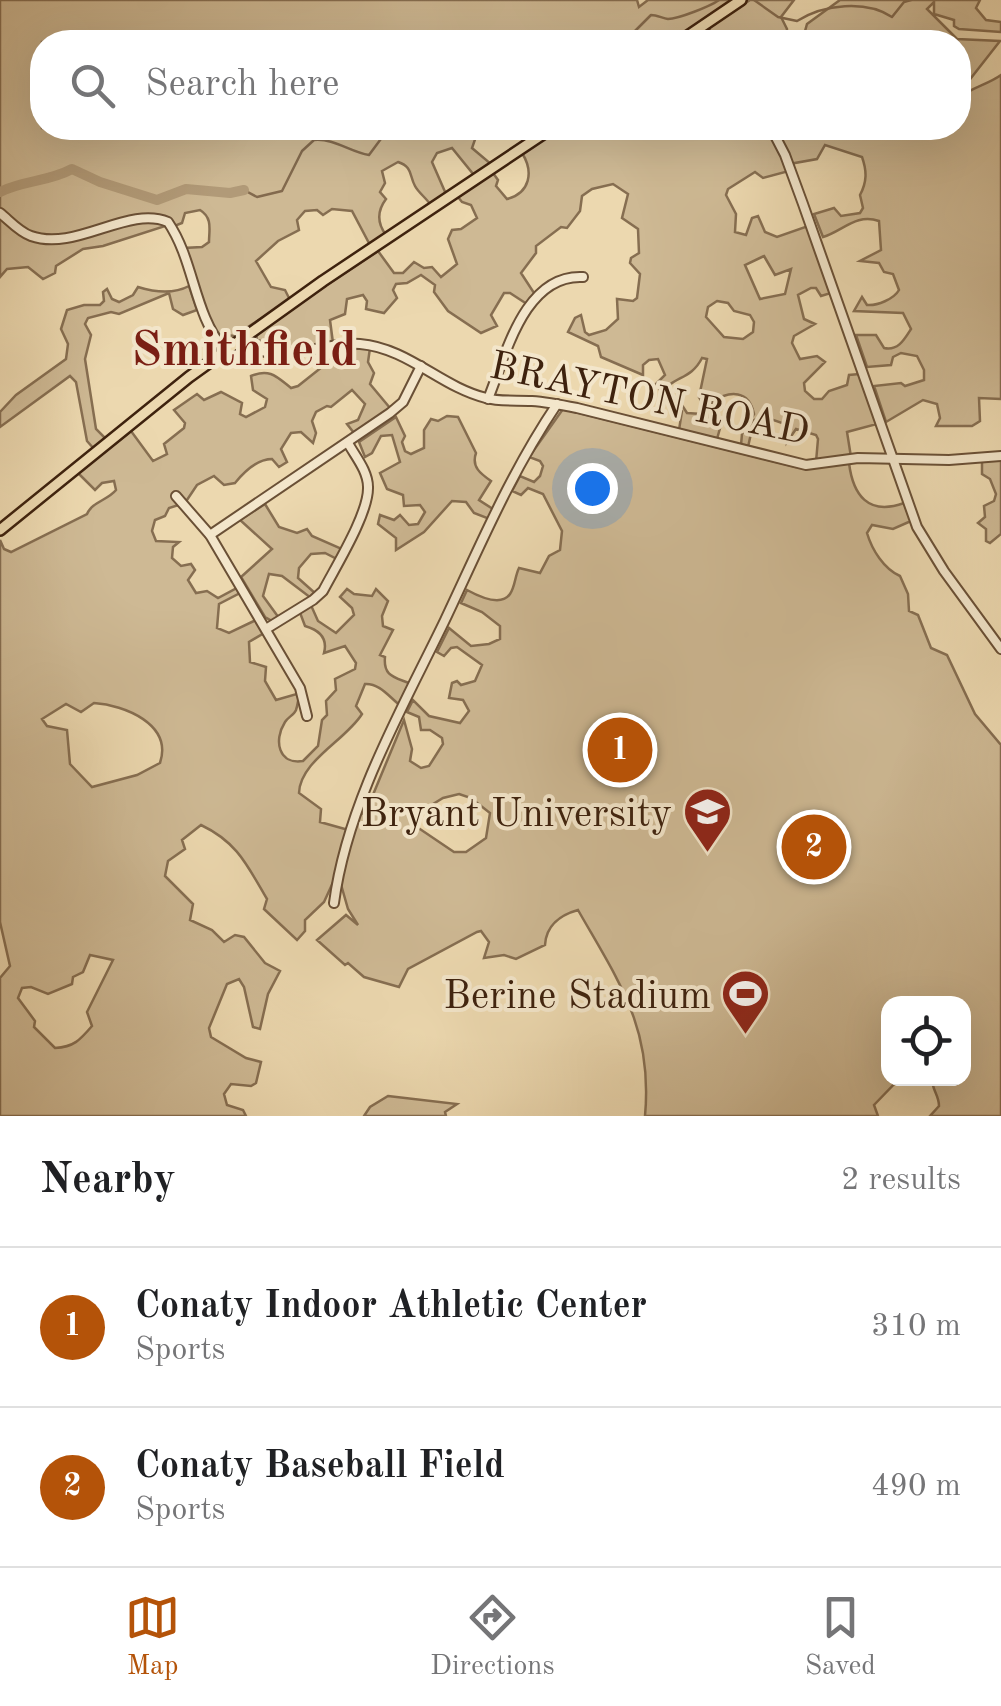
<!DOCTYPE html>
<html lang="en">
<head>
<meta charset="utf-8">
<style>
	body { margin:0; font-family:"Old Standard TT",serif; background:#f6f6f6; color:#202124 }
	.controls { position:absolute; right:30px; bottom:30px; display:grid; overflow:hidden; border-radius:20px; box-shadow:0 10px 40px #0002 }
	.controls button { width:90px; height:90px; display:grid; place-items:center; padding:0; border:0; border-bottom:2px solid #e0e0e0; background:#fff; color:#202124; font:50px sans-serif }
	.you { position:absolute; left:592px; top:488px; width:35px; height:35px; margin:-25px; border:8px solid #fff; border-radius:50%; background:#1a73e8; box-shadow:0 0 0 15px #1a73e833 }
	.badge { display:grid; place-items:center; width:65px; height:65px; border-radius:50%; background:#b45309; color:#fff; font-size:32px; font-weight:700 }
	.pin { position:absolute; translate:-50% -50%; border:5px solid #fff; box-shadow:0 2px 10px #0006 }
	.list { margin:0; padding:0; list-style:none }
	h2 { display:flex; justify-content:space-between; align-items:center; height:130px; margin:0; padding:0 40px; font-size:42px }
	h2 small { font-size:32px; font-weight:400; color:#757577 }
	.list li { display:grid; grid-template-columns:65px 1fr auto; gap:30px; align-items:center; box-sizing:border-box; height:160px; padding:0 40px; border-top:2px solid #e0e0e0 }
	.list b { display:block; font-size:38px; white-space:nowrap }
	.list p { margin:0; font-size:32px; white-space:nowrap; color:#757577 }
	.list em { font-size:32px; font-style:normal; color:#757577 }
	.icon { flex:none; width:55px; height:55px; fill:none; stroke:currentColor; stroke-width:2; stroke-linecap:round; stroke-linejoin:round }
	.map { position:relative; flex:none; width:1001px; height:1116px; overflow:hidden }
	.search { position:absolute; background:#fff; box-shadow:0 10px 40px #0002; left:30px; right:30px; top:30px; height:110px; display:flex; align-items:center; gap:25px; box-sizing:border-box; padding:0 35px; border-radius:40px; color:#757577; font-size:38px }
	.sheet { height:450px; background:#fff }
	nav { display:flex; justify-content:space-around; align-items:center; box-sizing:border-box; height:140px; border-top:2px solid #e0e0e0; background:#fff; font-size:28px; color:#757577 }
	nav a { display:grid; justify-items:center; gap:5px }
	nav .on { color:#b45309 }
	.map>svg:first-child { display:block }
</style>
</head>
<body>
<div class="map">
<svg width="1001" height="1116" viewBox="0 0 1001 1116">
	<rect width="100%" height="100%" fill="#ecd8af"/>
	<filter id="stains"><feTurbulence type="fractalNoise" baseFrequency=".002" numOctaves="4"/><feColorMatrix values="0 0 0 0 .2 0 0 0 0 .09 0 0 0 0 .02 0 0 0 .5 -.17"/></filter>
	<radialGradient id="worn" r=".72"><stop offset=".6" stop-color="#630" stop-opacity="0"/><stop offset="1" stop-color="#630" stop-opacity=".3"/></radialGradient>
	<g fill="#ceb994" stroke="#866e51" stroke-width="2.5" fill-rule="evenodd">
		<path d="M 0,0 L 637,0 L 639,7 L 648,0 L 735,0 L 680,42 L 42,42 L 42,128 L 479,128 L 472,148 L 491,164 L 474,175 L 452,148 L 437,153 L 432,162 L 446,194 L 430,204 C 426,198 418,192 415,186 C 409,175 413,167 398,162 L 382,171 L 385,183 L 380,192 L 386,199 C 377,211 377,223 386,235 L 370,245 L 352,211 L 332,209 L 323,215 L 317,210 L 305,211 L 297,220 L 299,230 L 278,241 L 256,261 L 271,287 L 285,290 L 290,300 L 234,336 L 219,334 L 210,325 L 184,248 L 202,247 L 209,242 C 209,230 213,218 200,210 L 185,213 L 182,223 L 172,227 L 168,225 L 103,246 L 83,249 L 56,266 L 55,273 L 43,279 L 28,267 L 7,269 L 0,277 Z"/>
		<path d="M 750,0 L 794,0 L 781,17 L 787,29 L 786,42 L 715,42 L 709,34 L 710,27 Z"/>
		<path d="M 840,0 L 980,0 L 976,8 L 986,20 L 1001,22 L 1001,32 L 959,29 L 954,26 L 954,20 L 934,14 L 934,2 L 927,9 L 957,39 L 1000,41 L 964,87 L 959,89 L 958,42 L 802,42 L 807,24 Z"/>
		<path d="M 1001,75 L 1001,399 L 979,398 L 980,421 L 972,426 L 936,426 L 940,418 L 937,404 L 923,400 L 886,422 L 874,386 L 901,383 L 905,386 L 924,380 L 924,370 L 917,356 L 901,353 L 893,357 L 891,365 L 867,367 L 856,335 L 876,335 L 884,348 C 898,351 904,340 911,329 L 903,313 L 854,311 L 862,297 L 867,305 C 877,306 894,299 899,290 L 893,274 L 884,272 L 879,263 L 860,261 L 881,250 L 879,221 C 856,213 843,231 823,237 L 814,214 L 834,208 L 841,216 L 860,213 L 863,208 L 860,195 C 867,182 867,171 862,157 L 825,145 L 817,159 L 789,164 L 772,128 L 958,128 L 959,98 C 972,87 987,85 1001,75 Z"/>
		<path d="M 561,128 L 768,128 L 789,171 L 763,178 L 755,172 L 728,189 L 726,195 L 736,214 L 735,232 L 746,235 L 752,218 L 758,216 L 765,232 L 777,237 L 808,226 L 831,293 L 821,296 L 816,288 L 811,288 L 798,295 L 804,319 L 815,324 L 794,336 L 792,343 L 800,359 L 817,356 L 825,362 L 804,383 L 805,391 L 814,399 L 822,399 L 829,391 L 847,385 L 849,375 L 859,374 L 877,424 L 847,432 L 851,457 L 816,462 L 818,439 L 816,435 L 796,429 L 787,442 L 788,425 L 765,417 L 754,420 L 748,447 L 741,445 L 742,434 L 754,414 C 749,390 730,390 712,402 L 715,418 L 722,421 L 717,439 L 679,430 L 682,411 L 668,401 L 678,399 L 687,413 L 702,414 L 705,408 L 699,397 L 707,359 L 702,358 C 691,380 673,376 662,393 L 656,384 L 665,375 L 658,359 L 649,360 L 643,365 L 643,375 L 601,357 L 598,346 L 568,332 L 575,318 L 581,315 L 585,332 L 589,335 L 606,330 L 618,319 L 617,299 L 633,301 L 637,298 L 640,274 L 630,263 L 631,258 L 639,253 L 638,229 L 622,218 L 628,194 L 613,184 L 592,189 L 582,196 L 580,211 L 567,228 L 561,227 L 536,246 L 536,253 L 521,273 L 536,296 L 530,306 L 510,293 L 504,293 L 491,315 L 497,326 L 481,333 L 448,311 L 434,292 L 435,285 L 421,275 L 407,283 L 396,284 L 393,290 L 397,298 L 384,313 L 366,309 L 367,301 L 363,295 L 347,299 L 345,314 L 330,320 L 333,343 L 289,348 L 257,340 L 256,333 L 259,330 L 378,251 L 394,273 L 403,273 L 414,262 L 424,268 L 432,267 L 441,277 L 457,264 L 448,239 L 452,230 L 461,229 L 477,218 L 471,205 L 462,202 L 458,197 L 493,173 L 498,180 L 496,186 L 507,199 C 530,193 534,172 522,153 ZM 764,256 L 775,275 L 791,269 L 785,294 L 760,299 L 745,265 ZM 717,301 L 728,303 L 734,311 L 750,315 L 754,322 L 753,332 L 743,339 L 724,337 L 706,317 L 708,307 Z"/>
		<path d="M 189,286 L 197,310 L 183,315 L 173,309 L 169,293 L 119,314 L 111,312 L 88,318 L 85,324 L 91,335 L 85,359 L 96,429 L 107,440 L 95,450 L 87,441 L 76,382 L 70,376 L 0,427 L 0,412 L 16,395 L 66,359 L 68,344 L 61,329 L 67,310 L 84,305 L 100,305 L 104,301 L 103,292 L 107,289 L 112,299 L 119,302 L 133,295 L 138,287 C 154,292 174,294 189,286 Z"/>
		<path d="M 370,348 L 368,362 L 374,373 L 370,384 L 390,408 L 354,433 L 347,424 L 358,420 L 365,404 L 352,390 L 331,407 L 327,406 L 316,412 L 312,421 L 316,433 L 313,443 L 301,432 L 291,433 L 281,449 L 287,462 L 279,467 L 272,459 C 258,459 244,472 235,483 L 224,485 L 214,476 L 197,485 L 185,503 L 169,508 L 165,516 L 155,520 L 152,531 L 156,541 L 179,542 L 173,547 L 172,558 L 181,566 L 191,564 L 195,570 L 188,580 L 196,593 L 207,591 L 218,598 L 237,588 L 240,593 L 219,604 L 217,628 L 229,633 L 256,620 L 264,633 L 249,642 L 250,662 L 266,667 L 265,681 L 276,700 L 300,693 C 298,699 298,704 296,710 C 294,715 288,717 285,722 C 273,741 279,765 303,761 L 318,746 L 322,720 L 327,715 L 326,701 L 336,690 L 335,679 L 355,669 L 356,663 L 345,646 L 324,653 C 328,638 319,630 305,626 L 299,610 L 310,603 L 318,621 L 336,633 L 354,615 L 352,608 L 340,597 L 347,589 L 354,594 L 372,596 L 376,589 L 388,601 L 382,616 L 383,626 L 393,630 L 380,655 L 385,657 C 383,677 395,677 411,684 L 401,706 C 390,698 380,683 365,684 L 356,706 L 362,714 C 346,740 300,761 299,793 L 321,809 L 320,822 L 352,831 L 360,813 L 365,814 L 404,720 L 412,749 L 410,761 L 421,768 L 429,766 L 443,744 L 442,738 L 430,730 L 421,730 L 419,717 L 407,712 L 413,700 L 429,716 L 460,723 L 469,711 L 463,700 L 449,698 L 452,683 L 457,681 L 461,685 L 475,681 L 482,665 L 457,647 L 451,648 L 444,656 L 437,652 L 449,628 L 471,646 L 489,644 L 500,639 L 500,626 L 482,612 L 461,603 L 467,590 C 478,596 501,607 510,594 C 515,587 515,576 519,568 L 540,573 L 549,556 L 560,550 L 562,531 L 543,494 L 528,488 L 521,495 L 512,491 L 520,476 L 534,482 L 540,476 L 543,466 L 540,461 L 529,457 L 563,409 L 796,467 L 849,463 C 853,495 868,516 904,503 L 911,521 L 893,529 L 872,525 L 867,533 C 872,550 884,569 900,576 L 908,594 L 909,611 L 918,615 L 931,648 L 947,655 L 975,714 L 1001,745 L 1001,1116 L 930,1116 L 939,1106 C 939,1095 932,1090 932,1079 L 964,1078 L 964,1004 L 888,1004 L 888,1078 L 899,1079 L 874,1105 L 878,1116 L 645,1116 C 653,1028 619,982 578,910 C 560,915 546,926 545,945 L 516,959 L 504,955 L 484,958 L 489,942 L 481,931 L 477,932 L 408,969 L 399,987 L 364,977 L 348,963 L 345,965 L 317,940 L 346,915 L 358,925 L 348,909 L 340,881 L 335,878 L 324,902 L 305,920 L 305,931 L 297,940 L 264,909 L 267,899 C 247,865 237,842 201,825 L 182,840 L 185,849 L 168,861 L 165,876 L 193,904 L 190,920 L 212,930 L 224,942 L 235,935 L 244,937 L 265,963 L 280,971 L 268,994 L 260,1029 L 253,1027 L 244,987 L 239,979 L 227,984 L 209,1028 L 211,1037 L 246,1058 L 261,1062 L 256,1083 L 251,1086 L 231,1084 L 224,1094 L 227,1105 L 243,1110 L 246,1116 L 0,1116 L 0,978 L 10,966 L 0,922 L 0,540 L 4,549 L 11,552 L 87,514 C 92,502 108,500 116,490 L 114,481 L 102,483 L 95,490 L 78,473 L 131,431 L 153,461 L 167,454 L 164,444 L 184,428 L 185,423 L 174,410 L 197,394 L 204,400 L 221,392 L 242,403 L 240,414 L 246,417 L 265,407 L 267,399 L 253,390 L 251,376 C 270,368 277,377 291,388 L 298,386 L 322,367 L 320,351 ZM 94,703 C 124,705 173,724 160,763 L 137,775 L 92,787 L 70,764 L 67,730 L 47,726 L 42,719 L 66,704 L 81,712 ZM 459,794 L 471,798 L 490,813 L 486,838 L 466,852 L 454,852 L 411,823 L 412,817 L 443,798 ZM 90,955 L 113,960 L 87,1012 L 92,1026 C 80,1040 74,1047 55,1048 L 34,1027 L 35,1021 L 18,998 L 22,988 L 31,987 L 48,994 L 72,984 L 73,977 L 83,972 Z"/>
		<path d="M 447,416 L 458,417 L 476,453 C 471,467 481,474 491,481 L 479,500 L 496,511 L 492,520 L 474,513 L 466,502 L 452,501 L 424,532 L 396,550 L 396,538 L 378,524 L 380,515 L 394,520 L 400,515 L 409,525 L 418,524 L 425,512 L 420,505 L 404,506 L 403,495 L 387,489 L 380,473 L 400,462 L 392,435 L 381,436 L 372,453 L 365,457 L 359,442 L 396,417 L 405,436 L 402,442 L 405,451 L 411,454 L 424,448 L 424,430 L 431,419 L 438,421 Z"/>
		<path d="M 1001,456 L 1001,534 L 990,543 L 986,541 L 986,529 L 978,523 L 985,517 L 984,506 L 994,501 L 996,494 L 990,479 L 982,474 L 982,458 Z"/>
		<path d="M 265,504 L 279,527 L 297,533 L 307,529 L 312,536 L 342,549 L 337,559 L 325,553 L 311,554 L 299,568 L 298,578 L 316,594 L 311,598 L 282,576 L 269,574 L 263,596 L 279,618 L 272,621 L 265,617 L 241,577 L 272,549 L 240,520 Z"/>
		<path d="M 388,1096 L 457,1104 L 445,1112 L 446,1116 L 364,1116 L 370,1107 Z"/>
	</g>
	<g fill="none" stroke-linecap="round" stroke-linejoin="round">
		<g stroke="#836a4e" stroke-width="2.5">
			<path d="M 754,0 L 778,17 L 797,21 C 824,4 866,0 892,17 L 904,2 L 911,0"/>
			<path d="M 613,42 L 634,32 L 651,15 C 657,15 662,18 668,19 C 678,19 711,6 719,0"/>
			<path d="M 244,190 L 257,197 L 282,191 L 302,151 L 314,140 C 334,138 350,152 369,155 L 389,128"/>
		</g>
		<path stroke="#b19a78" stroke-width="10" d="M 0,192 C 24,180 48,182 72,169 L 100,182 L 157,200 L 186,189 L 230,193 L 244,190"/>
		<defs>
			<g id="minor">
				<path d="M 696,31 L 705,42"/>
				<path d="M 771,128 L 785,155 L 803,204 L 917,527 L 944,571 L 1001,649"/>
				<path d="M 0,213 C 9,220 19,232 31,236 C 76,252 128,205 168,222 C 195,262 193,313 225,351"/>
				<path d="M 242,340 C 278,370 318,341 360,344 C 408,348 441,387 486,398 C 500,402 517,400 532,401 C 547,402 562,405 577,408 L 806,465 L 858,458 L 949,460 L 1001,456"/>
				<path d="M 488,399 C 506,355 524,274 583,277"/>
				<path d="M 176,496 L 210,535 L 300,688 L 307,716"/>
				<path d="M 210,535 L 390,413 L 403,402 L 421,366"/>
				<path d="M 266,629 L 313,600 L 323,591 C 336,566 369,513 368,487 C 368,471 355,456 348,443"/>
				<path d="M 334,903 C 347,804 402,709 445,620 C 480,546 511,472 557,404"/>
			</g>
			<g id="major">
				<path d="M 679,42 L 741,0"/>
				<path d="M 0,530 L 189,377 L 323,281 L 552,128"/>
			</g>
		</defs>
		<use href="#minor" stroke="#6a5036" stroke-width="12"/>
		<use href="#major" stroke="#3e220e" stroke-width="14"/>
		<use href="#minor" stroke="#f3e6cb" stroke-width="8"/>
		<use href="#major" stroke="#ecd8af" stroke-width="9"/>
	</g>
	<defs>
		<symbol id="university-pin" viewBox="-11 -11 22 30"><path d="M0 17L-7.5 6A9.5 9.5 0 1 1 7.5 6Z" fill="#8f2418" stroke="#f3e6cb"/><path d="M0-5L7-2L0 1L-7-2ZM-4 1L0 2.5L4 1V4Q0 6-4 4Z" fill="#fff"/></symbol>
		<symbol id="stadium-pin" viewBox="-11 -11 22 30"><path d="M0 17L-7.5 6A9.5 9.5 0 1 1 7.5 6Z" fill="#8f2418" stroke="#f3e6cb"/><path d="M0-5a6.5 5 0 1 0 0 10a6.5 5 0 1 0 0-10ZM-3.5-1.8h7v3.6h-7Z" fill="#fff"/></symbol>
	</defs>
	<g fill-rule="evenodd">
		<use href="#university-pin" x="680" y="784" width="55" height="75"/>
		<use href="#stadium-pin" x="718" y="966" width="55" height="75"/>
	</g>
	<g text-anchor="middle" stroke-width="8" stroke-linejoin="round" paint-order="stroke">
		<g font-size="40" fill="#3e220e" stroke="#f3e6cb">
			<text transform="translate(650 397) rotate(12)" y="14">BRAYTON ROAD</text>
		</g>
		<g font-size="40" fill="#3e220e" stroke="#f3e6cb" text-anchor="end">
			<text x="672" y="826">Bryant University</text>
			<text x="711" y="1008">Berine Stadium</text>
		</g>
		<g font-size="50" font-weight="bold" fill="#7a1f14" stroke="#f3e6cb">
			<text x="244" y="365">Smithfield</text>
		</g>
	</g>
	<rect width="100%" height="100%" filter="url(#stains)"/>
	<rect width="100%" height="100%" fill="url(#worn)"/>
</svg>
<div class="controls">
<button><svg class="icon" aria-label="locate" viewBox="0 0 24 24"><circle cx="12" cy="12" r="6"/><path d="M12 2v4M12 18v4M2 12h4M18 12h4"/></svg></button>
</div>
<div class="you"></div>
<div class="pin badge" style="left:620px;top:750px">1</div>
<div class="pin badge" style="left:814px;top:847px">2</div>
<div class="search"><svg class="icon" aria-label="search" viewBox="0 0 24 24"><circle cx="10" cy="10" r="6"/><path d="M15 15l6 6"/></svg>Search here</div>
</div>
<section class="sheet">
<h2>Nearby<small>2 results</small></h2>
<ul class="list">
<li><span class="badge">1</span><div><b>Conaty Indoor Athletic Center</b><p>Sports</p></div><em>310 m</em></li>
<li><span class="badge">2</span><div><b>Conaty Baseball Field</b><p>Sports</p></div><em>490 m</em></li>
</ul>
</section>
<nav>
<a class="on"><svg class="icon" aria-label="map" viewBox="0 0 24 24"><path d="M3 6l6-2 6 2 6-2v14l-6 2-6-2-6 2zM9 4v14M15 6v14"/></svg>Map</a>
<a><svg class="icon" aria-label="directions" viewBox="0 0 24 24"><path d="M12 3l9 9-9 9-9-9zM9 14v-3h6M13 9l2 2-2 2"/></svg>Directions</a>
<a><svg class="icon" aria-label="saved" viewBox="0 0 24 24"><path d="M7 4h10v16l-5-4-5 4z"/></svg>Saved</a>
</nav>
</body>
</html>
